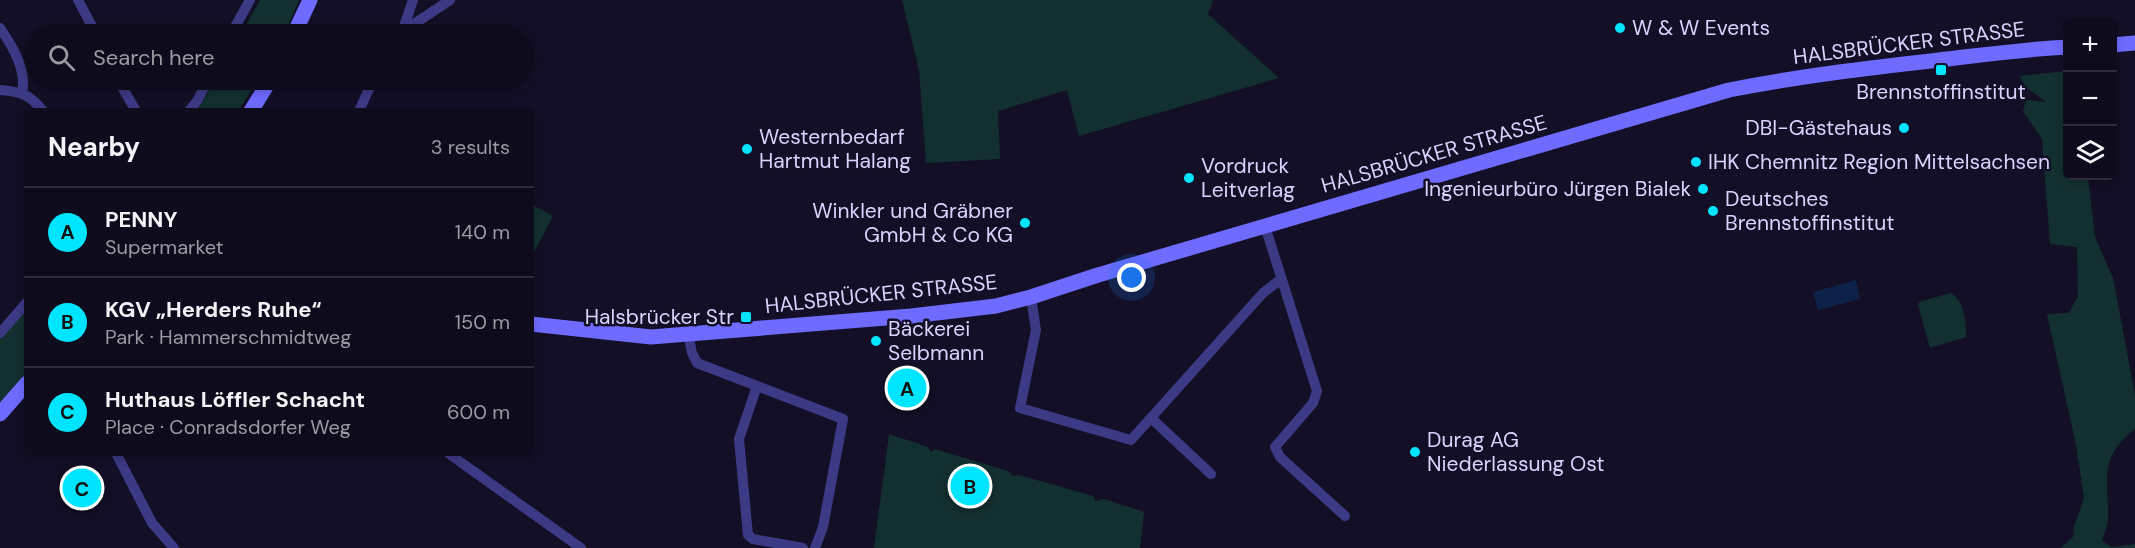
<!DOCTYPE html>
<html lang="en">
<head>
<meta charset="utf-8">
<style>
	body { margin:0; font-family:"DM Sans",sans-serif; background:#171425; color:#f1f3f6 }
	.controls { position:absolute; right:18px; top:18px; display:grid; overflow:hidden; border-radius:9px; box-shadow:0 3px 9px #0003 }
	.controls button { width:54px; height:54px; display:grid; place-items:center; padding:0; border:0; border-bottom:2px solid #2e2b3b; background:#0e0b1c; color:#f1f3f6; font:30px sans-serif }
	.you { position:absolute; left:1132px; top:278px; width:21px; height:21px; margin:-15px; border:4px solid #fff; border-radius:50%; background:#1a73e8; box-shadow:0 0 0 9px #1a73e833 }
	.badge { display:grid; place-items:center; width:39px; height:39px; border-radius:50%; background:#00e5ff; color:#111; font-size:20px; font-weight:700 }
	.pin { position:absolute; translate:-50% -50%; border:3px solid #fff; box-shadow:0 2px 6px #0006 }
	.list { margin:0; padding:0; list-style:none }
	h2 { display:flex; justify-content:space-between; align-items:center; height:78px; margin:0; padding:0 24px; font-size:26px }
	h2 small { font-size:20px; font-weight:400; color:#9b9ba3 }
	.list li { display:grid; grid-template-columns:39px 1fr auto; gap:18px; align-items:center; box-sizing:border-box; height:90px; padding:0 24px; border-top:2px solid #2e2b3b }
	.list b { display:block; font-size:22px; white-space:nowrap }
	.list p { margin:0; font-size:20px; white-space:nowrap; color:#9b9ba3 }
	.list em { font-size:20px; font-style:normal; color:#9b9ba3 }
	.icon { flex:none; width:33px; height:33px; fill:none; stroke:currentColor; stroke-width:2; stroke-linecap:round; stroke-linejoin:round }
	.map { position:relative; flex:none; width:2135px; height:548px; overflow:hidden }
	.search { position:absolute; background:#0e0b1c; box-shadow:0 3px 9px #0003; left:24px; top:24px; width:510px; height:66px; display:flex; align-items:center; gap:15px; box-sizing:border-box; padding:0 21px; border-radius:33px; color:#9b9ba3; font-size:22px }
	.panel { position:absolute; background:#0e0b1c; box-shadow:0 3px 9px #0003; left:24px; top:108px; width:510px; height:348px; border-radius:9px }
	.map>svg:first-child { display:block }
</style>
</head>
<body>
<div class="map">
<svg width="2135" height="548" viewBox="0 0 2135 548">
	<rect width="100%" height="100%" fill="#130f26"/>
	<g fill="#12302f">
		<path d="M 260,0 L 299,0 L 285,34 L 241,34 Z"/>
		<path d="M 902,0 L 1213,0 L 1208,14 L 1279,78 L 1079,136 L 1067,90 L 998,111 L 1000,159 L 926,163 L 919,70 Z"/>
		<path d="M 2067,71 L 2068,176 L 2088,176 L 2095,237 L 2113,278 L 2135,395 L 2135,429 C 2098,458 2109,477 2108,518 C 2108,526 2104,534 2102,541 L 2112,547 L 2135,544 L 2135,548 L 2061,548 L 2073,537 L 2074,527 L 2084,498 L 2076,445 L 2047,314 L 2069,313 L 2078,296 L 2077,247 L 2050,244 L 2042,139 L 2023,111 L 2026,100 L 2046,102 L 2027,88 L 2019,76 Z"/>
		<path d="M 215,80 L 258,80 L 238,111 L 197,111 Z"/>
		<path d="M 531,204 L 553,216 L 531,258 Z"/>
		<path d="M 1950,293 C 1963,297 1967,324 1966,337 L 1930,348 L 1918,305 L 1919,302 Z"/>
		<path d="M 27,304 L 27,371 L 0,403 L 0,333 Z"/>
		<path d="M 889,434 L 928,447 L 931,452 L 935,449 L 1008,471 L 1013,476 L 1019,475 L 1093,496 L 1096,501 L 1104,499 L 1144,512 L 1140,548 L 874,548 Z"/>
	</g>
	<path fill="#0c2248" d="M 1856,280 L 1860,299 L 1818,310 L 1813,292 Z"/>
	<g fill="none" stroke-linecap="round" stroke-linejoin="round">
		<g stroke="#3d3a85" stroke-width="10">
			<path d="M 78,0 L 96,34"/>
			<path d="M 0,28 C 13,47 27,70 22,93"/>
			<path d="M 402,32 L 413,0"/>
			<path d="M 231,34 L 250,0"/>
			<path d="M 399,34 L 450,0"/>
			<path d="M 118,80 L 136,111"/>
			<path d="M 0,90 C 22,92 29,94 43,111"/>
			<path d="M 189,111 L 197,101 L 208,80"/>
			<path d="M 359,111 L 373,80"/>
			<path d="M 1265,226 L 1317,391 L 1313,403 L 1275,447 L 1280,457 L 1345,516"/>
			<path d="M 1031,297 L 1036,330 L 1020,408 L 1131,440 L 1263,293 L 1280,280"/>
			<path d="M 0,333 L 27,302"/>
			<path d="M 688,334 L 692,353 L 697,363 L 843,419 L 823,527 L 815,548"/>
			<path d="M 757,386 L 739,439 L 748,535 L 753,539 L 803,548"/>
			<path d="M 1151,418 L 1211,474"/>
			<path d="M 116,453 L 152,523 L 174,548"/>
			<path d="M 448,453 L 581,548"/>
		</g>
		<g stroke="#6f6bff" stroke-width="15">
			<path d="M 294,34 L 310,0"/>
			<path d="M 2112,45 L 2135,43"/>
			<path d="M 251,111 L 270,80"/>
			<path d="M 531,324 L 651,337 L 911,316 L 996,306 L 1031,297 L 1098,275 L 1729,90 C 1799,76 1869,68 1939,60 C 1982,55 2024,49 2068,47"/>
			<path d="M 0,414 L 27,383"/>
		</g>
	</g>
	<g fill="#00e5ff" stroke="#130f26" stroke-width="2">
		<circle cx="1620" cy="28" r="6"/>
		<rect x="1935" y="64" width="12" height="12" rx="3"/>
		<circle cx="1904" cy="128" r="6"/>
		<circle cx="747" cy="149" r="6"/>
		<circle cx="1696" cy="162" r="6"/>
		<circle cx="1189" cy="178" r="6"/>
		<circle cx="1703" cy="189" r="6"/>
		<circle cx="1713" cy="211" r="6"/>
		<circle cx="1025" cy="223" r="6"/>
		<rect x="740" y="311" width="12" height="12" rx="3"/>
		<circle cx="876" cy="341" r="6"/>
		<circle cx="1415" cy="452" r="6"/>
	</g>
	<g text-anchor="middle" stroke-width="5" stroke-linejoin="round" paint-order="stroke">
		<g font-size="21" fill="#d9d4ff" stroke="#130f26" text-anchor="start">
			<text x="1632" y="35">W &amp; W Events</text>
			<text x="1941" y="99" text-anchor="middle">Brennstoffinstitut</text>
			<text x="1892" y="135" text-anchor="end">DBI-Gästehaus</text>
			<text x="759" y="144">Westernbedarf<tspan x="759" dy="24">Hartmut Halang</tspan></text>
			<text x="1708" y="169">IHK Chemnitz Region Mittelsachsen</text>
			<text x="1201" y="173">Vordruck<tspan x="1201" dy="24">Leitverlag</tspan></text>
			<text x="1691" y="196" text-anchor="end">Ingenieurbüro Jürgen Bialek</text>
			<text x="1725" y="206">Deutsches<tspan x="1725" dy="24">Brennstoffinstitut</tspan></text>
			<text x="1013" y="218" text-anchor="end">Winkler und Gräbner<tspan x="1013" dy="24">GmbH &amp; Co KG</tspan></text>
			<text x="734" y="324" text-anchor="end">Halsbrücker Str</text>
			<text x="888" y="336">Bäckerei<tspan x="888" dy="24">Selbmann</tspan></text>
			<text x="1427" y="447">Durag AG<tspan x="1427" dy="24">Niederlassung Ost</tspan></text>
		</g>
		<g font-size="21" fill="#d9d4ff" stroke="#130f26">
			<text transform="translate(1909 43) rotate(-7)" y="7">HALSBRÜCKER STRASSE</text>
			<text transform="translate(1434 154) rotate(-16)" y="7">HALSBRÜCKER STRASSE</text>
			<text transform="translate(881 294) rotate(-6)" y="7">HALSBRÜCKER STRASSE</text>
		</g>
	</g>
</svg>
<div class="controls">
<button>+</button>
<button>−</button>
<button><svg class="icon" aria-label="layers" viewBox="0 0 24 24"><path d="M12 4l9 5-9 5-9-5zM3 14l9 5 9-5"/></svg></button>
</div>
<div class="you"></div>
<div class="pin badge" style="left:907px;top:388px">A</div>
<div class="pin badge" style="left:970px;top:486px">B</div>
<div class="pin badge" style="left:82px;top:488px">C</div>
<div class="search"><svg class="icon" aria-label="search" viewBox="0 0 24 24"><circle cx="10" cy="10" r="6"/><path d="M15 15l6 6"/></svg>Search here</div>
<section class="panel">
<h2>Nearby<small>3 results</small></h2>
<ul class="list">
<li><span class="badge">A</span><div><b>PENNY</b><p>Supermarket</p></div><em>140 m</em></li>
<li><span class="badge">B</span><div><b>KGV „Herders Ruhe“</b><p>Park · Hammerschmidtweg</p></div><em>150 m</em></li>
<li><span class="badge">C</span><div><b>Huthaus Löffler Schacht</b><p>Place · Conradsdorfer Weg</p></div><em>600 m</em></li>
</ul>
</section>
</div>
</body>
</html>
